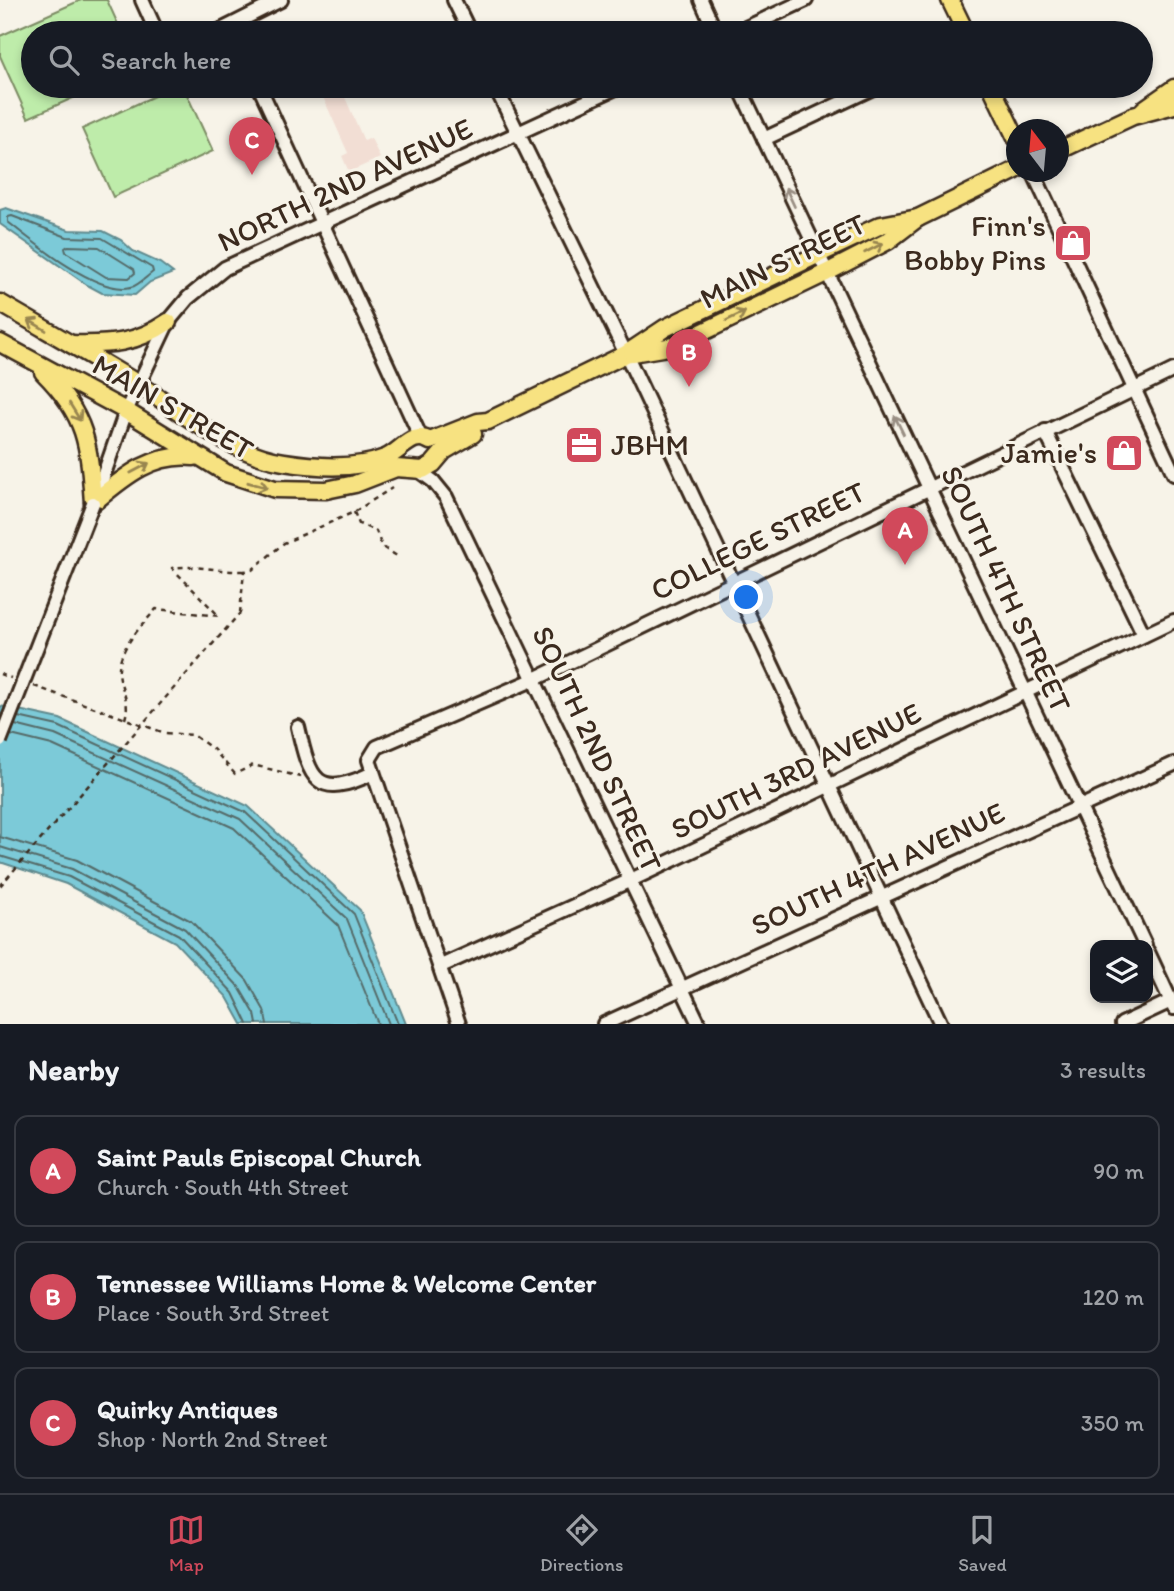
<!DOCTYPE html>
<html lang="en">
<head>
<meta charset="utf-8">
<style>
	body { margin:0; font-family:Itim,sans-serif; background:#242831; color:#f1f3f6 }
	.controls { position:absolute; right:21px; bottom:21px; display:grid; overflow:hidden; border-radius:14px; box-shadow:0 4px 10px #0003 }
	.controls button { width:63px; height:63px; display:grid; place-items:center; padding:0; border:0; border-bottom:2px solid #363941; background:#171b24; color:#f1f3f6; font:35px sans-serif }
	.compass { position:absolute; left:1006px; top:119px; width:63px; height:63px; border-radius:50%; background:#171b24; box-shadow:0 4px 10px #0003; rotate:344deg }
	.you { position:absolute; left:747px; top:598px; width:24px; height:24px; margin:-18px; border:5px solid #fff; border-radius:50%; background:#1a73e8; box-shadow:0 0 0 10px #1a73e833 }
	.badge { display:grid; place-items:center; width:46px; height:46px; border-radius:50%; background:#d1495b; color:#fff; font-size:23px; font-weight:700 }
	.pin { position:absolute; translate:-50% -58px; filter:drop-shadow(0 2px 4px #0008) }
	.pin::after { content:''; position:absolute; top:37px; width:24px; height:21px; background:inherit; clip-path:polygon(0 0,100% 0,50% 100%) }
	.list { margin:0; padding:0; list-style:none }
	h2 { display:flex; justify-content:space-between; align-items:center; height:91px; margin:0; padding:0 28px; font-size:30px }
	h2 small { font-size:23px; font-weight:400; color:#9ea1a6 }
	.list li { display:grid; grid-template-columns:46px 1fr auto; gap:21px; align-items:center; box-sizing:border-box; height:112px; margin:0 14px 14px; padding:0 14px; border:2px solid #363941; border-radius:14px }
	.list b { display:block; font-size:26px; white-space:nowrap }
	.list p { margin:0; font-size:23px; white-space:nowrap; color:#9ea1a6 }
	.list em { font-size:23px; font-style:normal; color:#9ea1a6 }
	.icon { flex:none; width:38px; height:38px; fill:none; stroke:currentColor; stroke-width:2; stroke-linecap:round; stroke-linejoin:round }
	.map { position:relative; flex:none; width:1174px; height:1024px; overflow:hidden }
	.search { position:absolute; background:#171b24; box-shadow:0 4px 10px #0003; left:21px; right:21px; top:21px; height:77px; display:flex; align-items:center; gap:18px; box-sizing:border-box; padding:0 24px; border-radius:38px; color:#9ea1a6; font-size:26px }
	.sheet { height:469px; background:#171b24 }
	nav { display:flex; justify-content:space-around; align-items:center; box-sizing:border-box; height:98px; border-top:2px solid #363941; background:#171b24; font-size:19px; color:#9ea1a6 }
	nav a { display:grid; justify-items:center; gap:4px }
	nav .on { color:#d1495b }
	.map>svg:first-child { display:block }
</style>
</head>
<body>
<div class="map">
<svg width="1174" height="1024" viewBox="0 0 1174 1024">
	<rect width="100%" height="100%" fill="#f7f3e8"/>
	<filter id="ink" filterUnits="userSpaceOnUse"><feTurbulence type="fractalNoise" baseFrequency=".0143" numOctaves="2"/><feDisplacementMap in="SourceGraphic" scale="14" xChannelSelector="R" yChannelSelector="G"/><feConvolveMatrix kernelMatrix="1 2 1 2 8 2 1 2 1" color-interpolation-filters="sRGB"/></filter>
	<g filter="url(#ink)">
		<path fill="#f2ded4" d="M 318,86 L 340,86 L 364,141 L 371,138 L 380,158 L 349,172 L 342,156 L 348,153 Z"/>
		<g fill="#beecaa" stroke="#7c8b64" stroke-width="2">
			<path d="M 81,0 L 107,0 L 122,33 L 33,33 L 33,86 L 100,86 L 28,118 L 0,56 L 0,36 Z"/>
			<path d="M 176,86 L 183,86 L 213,151 L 113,197 L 82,129 Z"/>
		</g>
		<g fill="#7bcad8" stroke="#618a8e" stroke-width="2">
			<path d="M 6,208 L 69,230 L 103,231 L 121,240 L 133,251 L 160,263 L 173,273 L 150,282 L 135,295 L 102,293 L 87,285 L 0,224 L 0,210 Z"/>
			<path d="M 0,706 L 60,719 L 248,806 L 360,910 L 406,1024 L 242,1024 L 227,997 L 175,942 L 66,884 L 0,862 Z"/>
		</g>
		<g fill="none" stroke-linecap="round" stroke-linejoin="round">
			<g stroke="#556a68" stroke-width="2">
				<path d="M 12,216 L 67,237 L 102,238 L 152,268 L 153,272 C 147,276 138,286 131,287 C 98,296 33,242 8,222 L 8,217 Z"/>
				<path d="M 68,246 L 99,247 L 134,269 L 135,273 L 129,278 L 106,277 L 66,252 L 65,248 Z"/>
				<path d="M 18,717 L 58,726 L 245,812 L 354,914 L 398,1024"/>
				<path d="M 15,725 L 55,735 L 240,819 L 347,919 L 389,1024"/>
				<path d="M 11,735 L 52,745 L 234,828 L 338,925 L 378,1024"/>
				<path d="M 0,837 L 77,860 L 191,921 L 247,980 L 264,1010 L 267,1024"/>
				<path d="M 0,847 L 72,869 L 185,929 L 239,987 L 255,1014 L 257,1024"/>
				<path d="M 0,856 L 69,877 L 179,935 L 233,993 L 248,1024"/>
			</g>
			<defs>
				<g id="minor">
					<path d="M 142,0 L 157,33"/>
					<path d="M 454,0 L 470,33"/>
					<path d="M 701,0 L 716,33"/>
					<path d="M 215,33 L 281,0"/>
					<path d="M 735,33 L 806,0"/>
					<path d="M 259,86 L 421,438"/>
					<path d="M 495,86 L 626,354 L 941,1024"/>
					<path d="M 739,86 L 1145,945"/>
					<path d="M 764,139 L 877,86"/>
					<path d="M 1033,172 L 1174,474"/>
					<path d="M 1045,431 L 1144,635"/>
					<path d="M 418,470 L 433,481 L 446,497 L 699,1024"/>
					<path d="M 95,500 L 126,411 L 168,322 L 188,298 L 225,268 L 620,86"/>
					<path d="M 298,727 C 310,780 316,800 373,773"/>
					<path d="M 1148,952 L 1174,1008"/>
					<path d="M 441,966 L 631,880 L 1174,621"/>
					<path d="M 459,1024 L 369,760 L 377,747 L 535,679 L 1174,370"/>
					<path d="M 604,1024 L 1174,764"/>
					<path d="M 1122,1024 L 1171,1001"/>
				</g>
				<g id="major">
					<path d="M 950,0 L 966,33"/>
					<path d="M 991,86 L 1016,138"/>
					<path d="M 1144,109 L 1174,88"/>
					<path d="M 1058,151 L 1133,116 L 1174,105"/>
					<path d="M 0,303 C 46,330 93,356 138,384 C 183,412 231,454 284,462 C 315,467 355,470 385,458 C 401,452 412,430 430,441 L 478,422 L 488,421 L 626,354 L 665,328 L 817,255 L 881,225 L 918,218"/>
					<path d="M 0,343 L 126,411 L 226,473 L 275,489 L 326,490 L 355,484 L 396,468 L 423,470 L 433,464 L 444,451 L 473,434"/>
					<path d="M 71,344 C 110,345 136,344 168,322"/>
					<path d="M 632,353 L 674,346 L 826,273 L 888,241 L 918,218 L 1016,170"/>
					<path d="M 43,372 C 87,416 89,444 93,503"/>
					<path d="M 93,503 C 123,478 152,452 194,457"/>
				</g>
			</defs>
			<use href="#minor" stroke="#3b2a1e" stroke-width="18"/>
			<use href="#major" stroke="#3b2a1e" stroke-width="21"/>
			<g stroke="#3b2a1e" stroke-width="2.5" stroke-dasharray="5 5" stroke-linecap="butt">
				<path d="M 354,512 L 359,524 L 376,531 L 382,547 L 397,556"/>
				<path d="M 240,613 L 244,571 L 252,570 L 284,543 L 354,512 L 392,488"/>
				<path d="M 0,674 L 11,678"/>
				<path d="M 34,686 L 165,733 L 193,735 L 213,749 L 235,774 L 253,765 L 301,777"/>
				<path d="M 125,719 C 131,700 120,690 119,671 C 118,648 143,625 156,609 L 219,616 L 172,568 C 197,564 218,572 244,571"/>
			</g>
			<use href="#minor" stroke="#f7f3e8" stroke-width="12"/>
			<use href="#major" stroke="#f7e281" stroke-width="16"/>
			<defs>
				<path id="minor-bridge" d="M 0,741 L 93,503"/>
			</defs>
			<use href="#minor-bridge" stroke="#3b2a1e" stroke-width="18" stroke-linecap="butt"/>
			<path stroke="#3b2a1e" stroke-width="2.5" stroke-dasharray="5 5" stroke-linecap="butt" d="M 0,886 L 240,613"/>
			<use href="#minor-bridge" stroke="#f7f3e8" stroke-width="12"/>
		</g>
		<defs><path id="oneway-shaft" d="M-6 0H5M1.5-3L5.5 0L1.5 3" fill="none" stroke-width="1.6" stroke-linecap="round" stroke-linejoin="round" transform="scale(1.75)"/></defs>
		<g stroke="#998e83">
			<use href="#oneway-shaft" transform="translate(790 197) rotate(-115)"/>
			<use href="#oneway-shaft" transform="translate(899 425) rotate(-116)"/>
		</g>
		<g stroke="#998650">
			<use href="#oneway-shaft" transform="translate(874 248) rotate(-27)"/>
			<use href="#oneway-shaft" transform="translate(736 316) rotate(-26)"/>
			<use href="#oneway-shaft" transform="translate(37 325) rotate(-149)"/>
			<use href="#oneway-shaft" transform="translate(75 412) rotate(58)"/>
			<use href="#oneway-shaft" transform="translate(140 468) rotate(-28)"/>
			<use href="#oneway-shaft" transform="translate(258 485) rotate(15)"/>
		</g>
	</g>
	<defs>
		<symbol id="shop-square" viewBox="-11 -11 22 22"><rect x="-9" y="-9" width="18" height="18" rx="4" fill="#d1495b" stroke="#f7f3e8"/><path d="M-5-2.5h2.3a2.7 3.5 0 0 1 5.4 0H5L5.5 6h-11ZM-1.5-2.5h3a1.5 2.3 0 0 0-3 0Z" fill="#fff"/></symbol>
		<symbol id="office-square" viewBox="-11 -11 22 22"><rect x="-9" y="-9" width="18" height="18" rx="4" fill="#d1495b" stroke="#f7f3e8"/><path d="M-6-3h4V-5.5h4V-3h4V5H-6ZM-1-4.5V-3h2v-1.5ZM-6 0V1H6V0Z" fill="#fff"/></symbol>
	</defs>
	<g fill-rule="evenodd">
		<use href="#shop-square" x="1051" y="221" width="44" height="44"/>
		<use href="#office-square" x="562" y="423" width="44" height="44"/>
		<use href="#shop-square" x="1102" y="431" width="44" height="44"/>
	</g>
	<g text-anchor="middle" stroke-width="6" stroke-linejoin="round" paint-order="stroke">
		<g font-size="30" fill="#3b2a1e" stroke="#f7f3e8">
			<text transform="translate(345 185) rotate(-25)" y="10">NORTH 2ND AVENUE</text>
			<text transform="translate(783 261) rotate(-26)" y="10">MAIN STREET</text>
			<text transform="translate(173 407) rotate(30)" y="10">MAIN STREET</text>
			<text transform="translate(758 541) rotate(-26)" y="10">COLLEGE STREET</text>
			<text transform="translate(1006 589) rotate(65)" y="10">SOUTH 4TH STREET</text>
			<text transform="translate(597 749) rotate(65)" y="10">SOUTH 2ND STREET</text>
			<text transform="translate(796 771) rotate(-26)" y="10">SOUTH 3RD AVENUE</text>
			<text transform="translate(878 869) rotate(-25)" y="10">SOUTH 4TH AVENUE</text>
		</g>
		<g font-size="30" fill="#3b2a1e" stroke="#f7f3e8" text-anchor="end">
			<text x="1046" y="236">Finn's<tspan x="1046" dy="34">Bobby Pins</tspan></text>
			<text x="611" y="455" text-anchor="start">JBHM</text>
			<text x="1097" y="463">Jamie's</text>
		</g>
	</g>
</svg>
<div class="controls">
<button><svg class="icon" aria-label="layers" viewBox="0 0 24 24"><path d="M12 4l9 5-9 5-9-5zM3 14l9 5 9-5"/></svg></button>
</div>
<svg class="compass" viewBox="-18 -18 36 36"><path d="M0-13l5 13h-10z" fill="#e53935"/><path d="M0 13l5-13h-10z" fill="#9ea1a6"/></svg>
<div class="you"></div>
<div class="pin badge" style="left:905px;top:565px">A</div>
<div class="pin badge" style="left:689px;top:387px">B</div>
<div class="pin badge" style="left:252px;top:175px">C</div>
<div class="search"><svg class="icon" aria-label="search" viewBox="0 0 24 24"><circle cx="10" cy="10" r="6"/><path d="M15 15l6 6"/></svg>Search here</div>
</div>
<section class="sheet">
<h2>Nearby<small>3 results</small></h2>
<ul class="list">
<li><span class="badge">A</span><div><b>Saint Pauls Episcopal Church</b><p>Church · South 4th Street</p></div><em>90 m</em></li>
<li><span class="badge">B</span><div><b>Tennessee Williams Home &amp; Welcome Center</b><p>Place · South 3rd Street</p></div><em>120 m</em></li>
<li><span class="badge">C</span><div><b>Quirky Antiques</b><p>Shop · North 2nd Street</p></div><em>350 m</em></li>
</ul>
</section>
<nav>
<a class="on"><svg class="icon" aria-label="map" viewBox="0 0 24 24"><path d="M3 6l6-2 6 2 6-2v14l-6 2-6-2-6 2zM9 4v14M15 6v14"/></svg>Map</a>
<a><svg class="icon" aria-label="directions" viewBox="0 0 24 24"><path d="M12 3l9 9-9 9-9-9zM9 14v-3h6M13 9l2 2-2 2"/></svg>Directions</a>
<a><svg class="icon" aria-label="saved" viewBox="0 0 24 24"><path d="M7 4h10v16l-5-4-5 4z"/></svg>Saved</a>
</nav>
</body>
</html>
